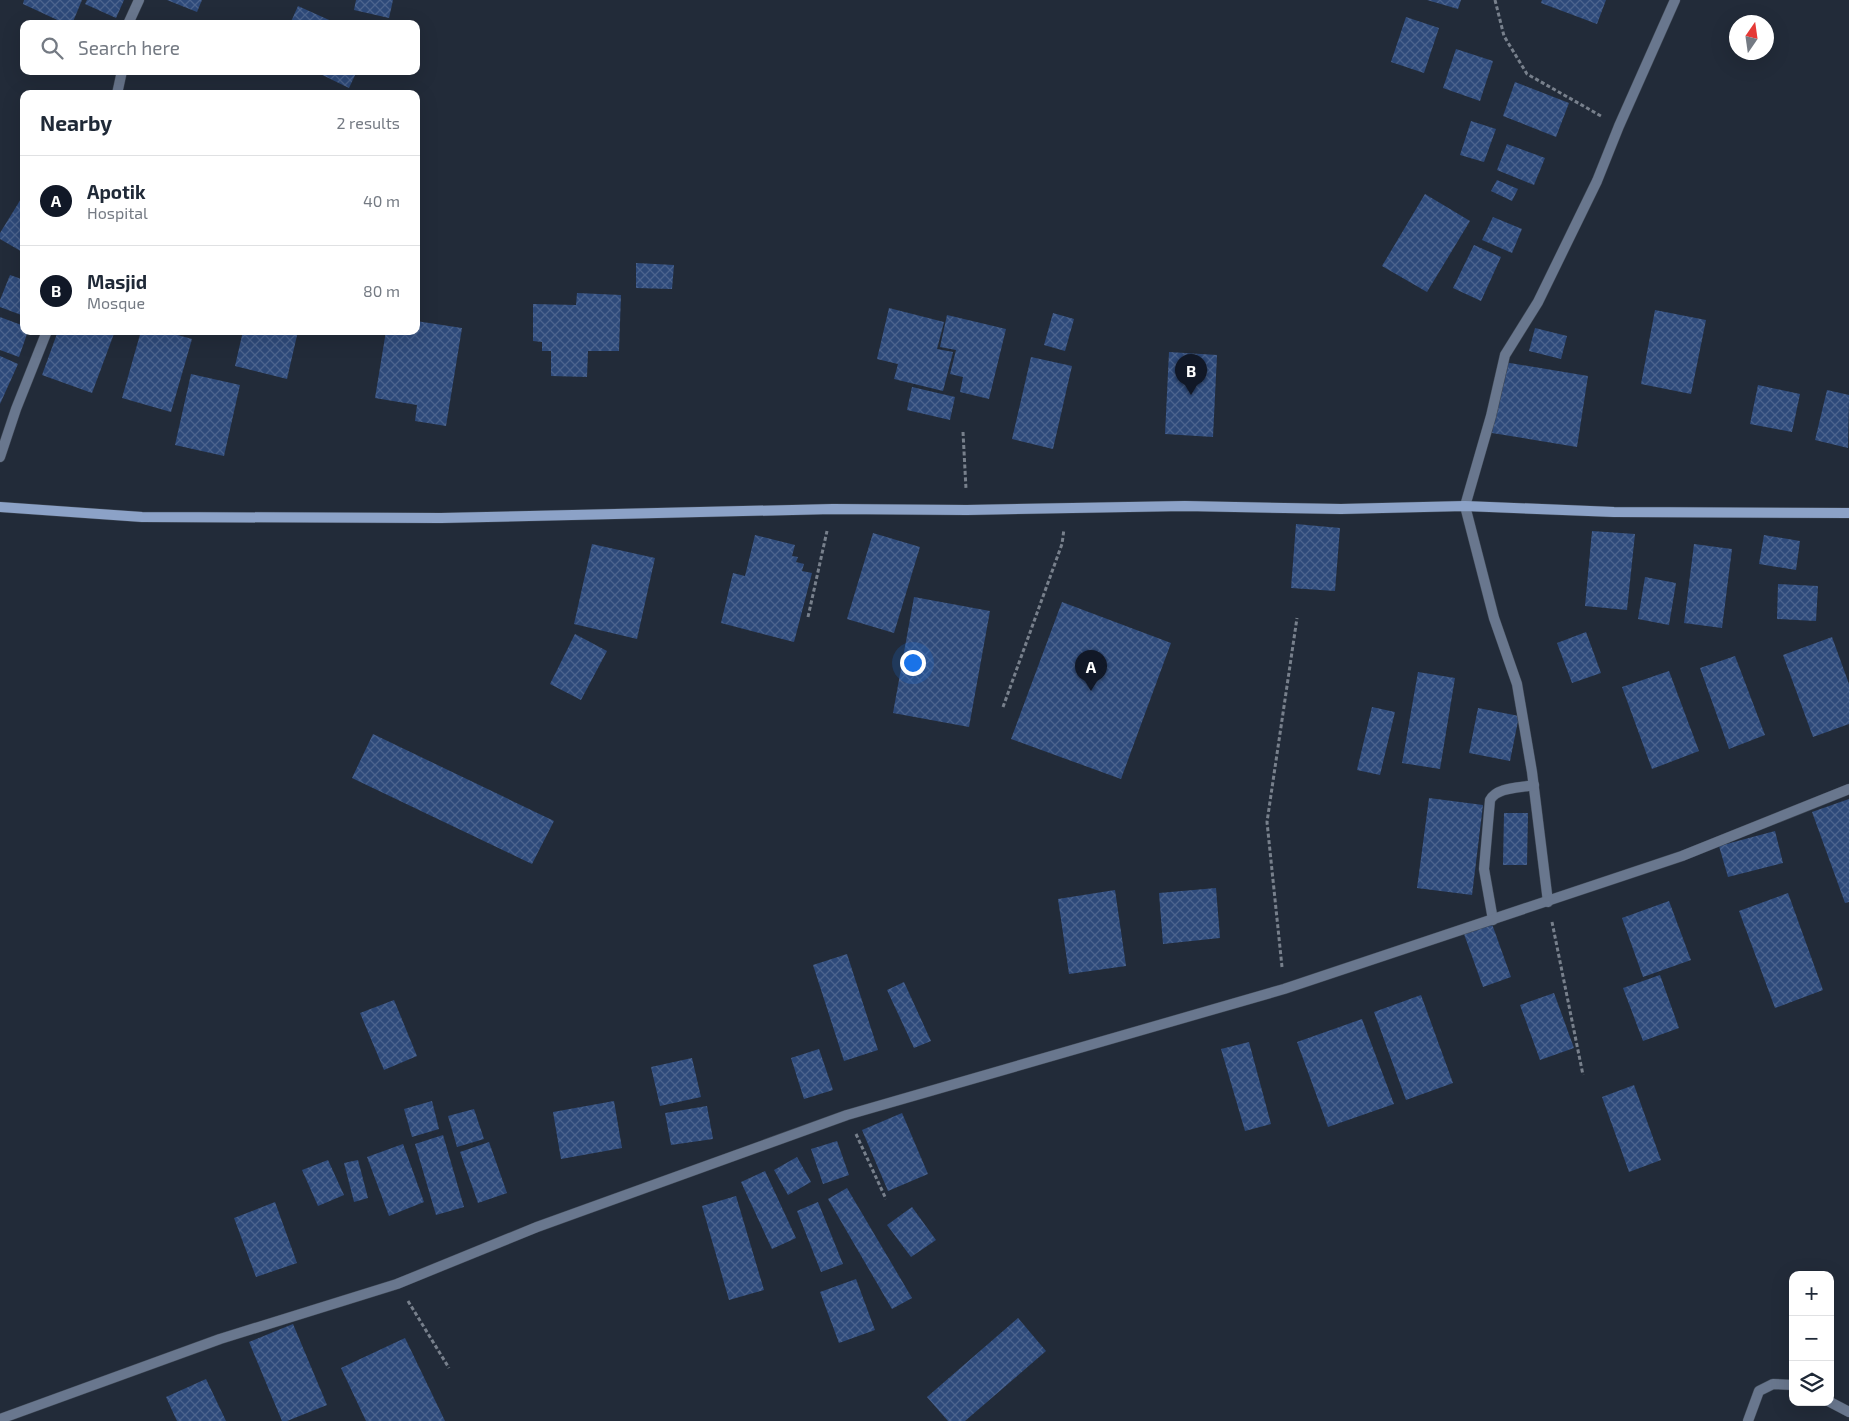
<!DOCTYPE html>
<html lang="en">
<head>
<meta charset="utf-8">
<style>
	body { margin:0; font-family:"Exo 2",sans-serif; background:#f6f6f7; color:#1f2937 }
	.controls { position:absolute; right:15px; bottom:15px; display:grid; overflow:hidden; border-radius:10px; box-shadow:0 5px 20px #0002 }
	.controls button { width:45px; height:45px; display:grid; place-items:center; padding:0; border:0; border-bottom:1px solid #e0e1e3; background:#fff; color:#1f2937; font:25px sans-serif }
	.compass { position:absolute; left:1729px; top:15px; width:45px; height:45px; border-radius:50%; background:#fff; box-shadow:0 5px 20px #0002; rotate:13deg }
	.you { position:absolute; left:912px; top:662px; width:18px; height:18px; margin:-12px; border:4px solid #fff; border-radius:50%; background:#1a73e8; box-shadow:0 0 0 8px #1a73e833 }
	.badge { display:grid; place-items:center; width:32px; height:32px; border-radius:50%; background:#111827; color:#fff; font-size:16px; font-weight:700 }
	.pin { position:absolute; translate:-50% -41px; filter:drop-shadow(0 1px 2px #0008) }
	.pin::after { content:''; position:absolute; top:26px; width:18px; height:15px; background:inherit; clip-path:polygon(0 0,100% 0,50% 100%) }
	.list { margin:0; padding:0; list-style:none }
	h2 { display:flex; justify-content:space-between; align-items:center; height:65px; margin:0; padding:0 20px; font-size:21px }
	h2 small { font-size:16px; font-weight:400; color:#747a83 }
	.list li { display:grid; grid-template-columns:32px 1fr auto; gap:15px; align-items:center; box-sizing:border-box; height:90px; padding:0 20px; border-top:1px solid #e0e1e3 }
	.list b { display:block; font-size:19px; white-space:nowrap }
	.list p { margin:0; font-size:16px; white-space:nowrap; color:#747a83 }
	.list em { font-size:16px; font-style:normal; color:#747a83 }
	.icon { flex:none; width:28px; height:28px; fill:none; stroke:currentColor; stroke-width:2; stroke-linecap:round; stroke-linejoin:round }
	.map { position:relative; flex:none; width:1849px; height:1421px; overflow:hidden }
	.search { position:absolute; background:#fff; box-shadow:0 5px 20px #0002; left:20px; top:20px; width:400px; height:55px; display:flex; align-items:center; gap:12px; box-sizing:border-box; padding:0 18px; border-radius:10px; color:#747a83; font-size:19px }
	.panel { position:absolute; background:#fff; box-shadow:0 5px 20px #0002; left:20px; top:90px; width:400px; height:245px; border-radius:10px }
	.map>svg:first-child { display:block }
</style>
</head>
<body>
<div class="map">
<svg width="1849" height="1421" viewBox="0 0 1849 1421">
	<defs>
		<pattern id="building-cross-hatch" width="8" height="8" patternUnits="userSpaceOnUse" patternTransform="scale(1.25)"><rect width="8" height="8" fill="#2e4a7a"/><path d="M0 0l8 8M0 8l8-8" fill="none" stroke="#4c648e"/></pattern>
	</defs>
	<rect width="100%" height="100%" fill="#222b39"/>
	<g fill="url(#building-cross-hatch)">
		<path d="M 24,0 L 82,0 L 72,24 L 66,24 L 23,4 Z"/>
		<path d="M 87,0 L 124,0 L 116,18 L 85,4 Z"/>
		<path d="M 167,0 L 202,0 L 197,12 Z"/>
		<path d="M 356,0 L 393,0 L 389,18 L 354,10 Z"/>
		<path d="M 1427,0 L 1461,0 L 1458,9 Z"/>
		<path d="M 1542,0 L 1606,0 L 1597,24 L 1541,3 Z"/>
		<path d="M 298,6 L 338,24 L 290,24 Z"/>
		<path d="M 1406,17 L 1439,28 L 1424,73 L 1391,62 Z"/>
		<path d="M 1456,49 L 1493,61 L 1480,101 L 1443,88 Z"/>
		<path d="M 314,71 L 357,71 L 349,88 Z"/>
		<path d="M 1515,82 L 1569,103 L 1556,137 L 1503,116 Z"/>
		<path d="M 1471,121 L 1496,129 L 1484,162 L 1460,155 Z"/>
		<path d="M 1507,144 L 1545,158 L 1534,185 L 1497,170 Z"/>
		<path d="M 1497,180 L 1518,189 L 1512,201 L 1491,191 Z"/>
		<path d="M 24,194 L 24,253 L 0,239 L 0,233 Z"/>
		<path d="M 1425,194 L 1470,221 L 1427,292 L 1382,266 Z"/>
		<path d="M 1493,217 L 1522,229 L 1512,253 L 1482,240 Z"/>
		<path d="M 1474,245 L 1501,257 L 1481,301 L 1453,288 Z"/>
		<path d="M 636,263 L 674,265 L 672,289 L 636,288 Z"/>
		<path d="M 10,275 L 24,280 L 24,316 L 0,307 L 0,300 Z"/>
		<path d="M 577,293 L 621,295 L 619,351 L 588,351 L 587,377 L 551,376 L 551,351 L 542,351 L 542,342 L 533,341 L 533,304 L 576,305 Z"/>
		<path d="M 889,308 L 944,322 L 937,349 L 953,352 L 943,391 L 894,379 L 898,364 L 877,359 Z"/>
		<path d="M 1655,310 L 1706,320 L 1691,394 L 1641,384 Z"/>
		<path d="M 1053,313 L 1074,319 L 1065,351 L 1044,345 Z"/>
		<path d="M 947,315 L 1006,329 L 989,399 L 960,392 L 963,377 L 950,374 L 956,350 L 940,347 Z"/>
		<path d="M 0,317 L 24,326 L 24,331 L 28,331 L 19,357 L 0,350 Z"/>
		<path d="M 416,321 L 462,328 L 446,426 L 415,421 L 417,405 L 375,398 L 386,331 L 416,331 Z"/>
		<path d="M 1535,328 L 1567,336 L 1561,359 L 1529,351 Z"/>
		<path d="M 58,331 L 115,331 L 92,393 L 42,375 Z"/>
		<path d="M 141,331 L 163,331 L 192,339 L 171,412 L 122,398 Z"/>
		<path d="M 243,331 L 298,331 L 287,379 L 235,366 Z"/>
		<path d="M 1169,352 L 1217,355 L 1213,437 L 1165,434 Z"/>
		<path d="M 0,356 L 18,364 L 0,404 Z"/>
		<path d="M 1031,357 L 1072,366 L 1053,449 L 1012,439 Z"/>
		<path d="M 1504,362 L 1588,376 L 1577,447 L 1492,433 Z"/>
		<path d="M 191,374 L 240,385 L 224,456 L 175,445 Z"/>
		<path d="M 1758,385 L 1800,394 L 1792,432 L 1750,424 Z"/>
		<path d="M 912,387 L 955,397 L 950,420 L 907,410 Z"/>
		<path d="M 1827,390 L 1849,395 L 1848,448 L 1815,440 Z"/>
		<path d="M 1296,524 L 1340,528 L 1335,591 L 1291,588 Z"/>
		<path d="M 1592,531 L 1635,534 L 1627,610 L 1585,606 Z"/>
		<path d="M 873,533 L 920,547 L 894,633 L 847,619 Z"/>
		<path d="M 755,535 L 795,545 L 792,556 L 798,557 L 796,562 L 804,564 L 802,571 L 812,573 L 794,642 L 721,623 L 733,573 L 745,576 Z"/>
		<path d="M 1764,535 L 1800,541 L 1796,570 L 1759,564 Z"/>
		<path d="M 592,544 L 655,558 L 637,639 L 574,624 Z"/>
		<path d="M 1694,544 L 1732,549 L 1722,628 L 1684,623 Z"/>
		<path d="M 1645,577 L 1676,583 L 1669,625 L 1638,619 Z"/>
		<path d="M 1778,584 L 1818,586 L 1816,621 L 1777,619 Z"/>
		<path d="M 914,597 L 990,611 L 969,727 L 893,713 Z"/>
		<path d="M 1062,602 L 1171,643 L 1121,779 L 1011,739 Z"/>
		<path d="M 1586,632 L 1601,673 L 1572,683 L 1557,643 Z"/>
		<path d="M 575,634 L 607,651 L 581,700 L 550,684 Z"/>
		<path d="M 1832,637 L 1849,684 L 1849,724 L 1813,737 L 1783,655 Z"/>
		<path d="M 1735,656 L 1765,735 L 1729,749 L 1700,668 Z"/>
		<path d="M 1669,671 L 1699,751 L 1652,769 L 1622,687 Z"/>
		<path d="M 1418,672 L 1455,678 L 1440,769 L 1402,763 Z"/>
		<path d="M 1372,707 L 1395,712 L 1380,775 L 1357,770 Z"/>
		<path d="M 1478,708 L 1519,716 L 1510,761 L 1469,753 Z"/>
		<path d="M 373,734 L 554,821 L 532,864 L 352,778 Z"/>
		<path d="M 1429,798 L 1483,805 L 1472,895 L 1417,888 Z"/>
		<path d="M 1849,799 L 1849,902 L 1845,903 L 1812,812 Z"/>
		<path d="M 1504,813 L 1528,813 L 1527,865 L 1503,865 Z"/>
		<path d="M 1775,831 L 1783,863 L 1728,877 L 1719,846 Z"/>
		<path d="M 1216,888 L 1220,938 L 1163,944 L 1159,893 Z"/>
		<path d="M 1115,890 L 1126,966 L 1069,974 L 1058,899 Z"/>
		<path d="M 1788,893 L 1823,990 L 1775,1008 L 1739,911 Z"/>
		<path d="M 1669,901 L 1691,960 L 1643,977 L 1622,918 Z"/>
		<path d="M 1492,924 L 1511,977 L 1483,987 L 1464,934 Z"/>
		<path d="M 847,954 L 878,1050 L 844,1061 L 813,965 Z"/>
		<path d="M 1660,975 L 1679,1028 L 1643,1041 L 1623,988 Z"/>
		<path d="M 904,982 L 931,1041 L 914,1048 L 887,990 Z"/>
		<path d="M 1554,993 L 1574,1048 L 1540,1060 L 1520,1005 Z"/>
		<path d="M 1421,995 L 1453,1083 L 1406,1100 L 1374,1012 Z"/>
		<path d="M 394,1000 L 417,1056 L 384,1070 L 360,1013 Z"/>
		<path d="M 1362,1019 L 1394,1104 L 1328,1127 L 1297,1042 Z"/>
		<path d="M 1249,1042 L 1271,1124 L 1245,1131 L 1221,1049 Z"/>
		<path d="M 819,1049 L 833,1090 L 804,1099 L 791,1058 Z"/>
		<path d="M 692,1058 L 701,1097 L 660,1106 L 651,1067 Z"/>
		<path d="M 1634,1085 L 1661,1160 L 1629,1172 L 1602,1097 Z"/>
		<path d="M 432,1101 L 439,1129 L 412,1137 L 404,1109 Z"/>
		<path d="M 614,1101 L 622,1148 L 561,1159 L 553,1112 Z"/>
		<path d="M 707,1106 L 713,1139 L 671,1145 L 665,1113 Z"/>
		<path d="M 474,1109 L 484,1139 L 457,1147 L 448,1116 Z"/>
		<path d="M 902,1113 L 928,1174 L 888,1191 L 862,1130 Z"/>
		<path d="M 443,1135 L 464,1207 L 436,1215 L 415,1144 Z"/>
		<path d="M 837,1141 L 849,1175 L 823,1184 L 811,1149 Z"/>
		<path d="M 489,1142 L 507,1193 L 478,1203 L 460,1152 Z"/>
		<path d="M 403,1144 L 424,1202 L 389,1216 L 367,1157 Z"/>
		<path d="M 797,1157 L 811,1182 L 788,1195 L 774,1170 Z"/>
		<path d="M 328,1160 L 344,1195 L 318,1206 L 302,1170 Z"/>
		<path d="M 358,1160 L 368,1198 L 354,1202 L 344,1163 Z"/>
		<path d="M 765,1171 L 796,1238 L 772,1249 L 741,1182 Z"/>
		<path d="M 847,1188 L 912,1298 L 892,1309 L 828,1199 Z"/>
		<path d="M 736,1196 L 764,1290 L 729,1300 L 702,1206 Z"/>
		<path d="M 275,1202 L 297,1263 L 256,1277 L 234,1218 Z"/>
		<path d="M 818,1202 L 843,1264 L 821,1272 L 797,1211 Z"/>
		<path d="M 912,1207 L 936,1240 L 911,1257 L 887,1225 Z"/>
		<path d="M 856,1279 L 875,1330 L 839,1343 L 820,1292 Z"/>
		<path d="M 1018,1318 L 1046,1351 L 965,1421 L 948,1421 L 927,1397 Z"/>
		<path d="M 293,1324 L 327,1405 L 287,1421 L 282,1421 L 249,1342 Z"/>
		<path d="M 405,1338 L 445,1421 L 366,1421 L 341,1368 Z"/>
		<path d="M 206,1379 L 226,1421 L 177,1421 L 166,1397 Z"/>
	</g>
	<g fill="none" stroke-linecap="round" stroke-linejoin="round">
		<defs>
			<g id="street">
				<path d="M 128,24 L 139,0"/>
				<path d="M 117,94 L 122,71"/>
				<path d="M 0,457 L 16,409 L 47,331"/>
				<path d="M 1548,902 L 1532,772 L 1517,684 L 1494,618 L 1465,506 L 1491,416 L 1505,355 L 1538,302 L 1597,181 L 1619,126 L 1675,0"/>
				<path d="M 1493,920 L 1484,869 L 1490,800 C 1497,787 1519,788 1534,785"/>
				<path d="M 1830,1402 L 1849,1412"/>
				<path d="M 0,1419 L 220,1339 L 397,1284 L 537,1227 L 847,1115 L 1284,989 L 1682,856 L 1849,789"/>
				<path d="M 1748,1421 L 1759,1391 L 1773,1384 L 1793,1385"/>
			</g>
			<path id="secondary" d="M 0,507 L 142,517 L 441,518 L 833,509 L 967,510 L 1185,506 L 1341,509 L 1465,506 L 1614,512 L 1849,513"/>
		</defs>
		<use href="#street" stroke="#3e4754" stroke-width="11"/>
		<use href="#secondary" stroke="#3e4754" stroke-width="11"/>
		<g stroke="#78808c" stroke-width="3" stroke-dasharray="4 2.5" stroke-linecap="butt">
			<path d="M 1495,0 L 1504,36 L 1527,74 L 1601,116"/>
			<path d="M 963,432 L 966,489"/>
			<path d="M 808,617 L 827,531"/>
			<path d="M 1003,707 L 1062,544 L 1064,529"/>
			<path d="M 1552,922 L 1583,1075"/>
			<path d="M 1282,967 L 1267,822 L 1297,618"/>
			<path d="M 856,1134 L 886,1199"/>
			<path d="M 408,1301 L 449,1368"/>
		</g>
		<use href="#street" stroke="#69778e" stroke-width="10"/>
		<use href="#secondary" stroke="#8ca2c7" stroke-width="10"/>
	</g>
</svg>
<div class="controls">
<button>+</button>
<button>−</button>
<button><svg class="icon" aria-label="layers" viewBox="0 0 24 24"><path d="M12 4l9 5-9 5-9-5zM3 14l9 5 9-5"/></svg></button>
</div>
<svg class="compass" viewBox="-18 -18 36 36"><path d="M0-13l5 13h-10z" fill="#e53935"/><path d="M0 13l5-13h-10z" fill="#747a83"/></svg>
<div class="you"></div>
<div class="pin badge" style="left:1091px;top:691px">A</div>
<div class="pin badge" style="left:1191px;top:395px">B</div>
<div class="search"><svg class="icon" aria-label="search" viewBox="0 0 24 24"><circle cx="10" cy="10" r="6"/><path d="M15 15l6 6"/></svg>Search here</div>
<section class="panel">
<h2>Nearby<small>2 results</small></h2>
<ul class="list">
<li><span class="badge">A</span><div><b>Apotik</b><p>Hospital</p></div><em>40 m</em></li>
<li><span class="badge">B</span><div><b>Masjid</b><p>Mosque</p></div><em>80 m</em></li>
</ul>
</section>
</div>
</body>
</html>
